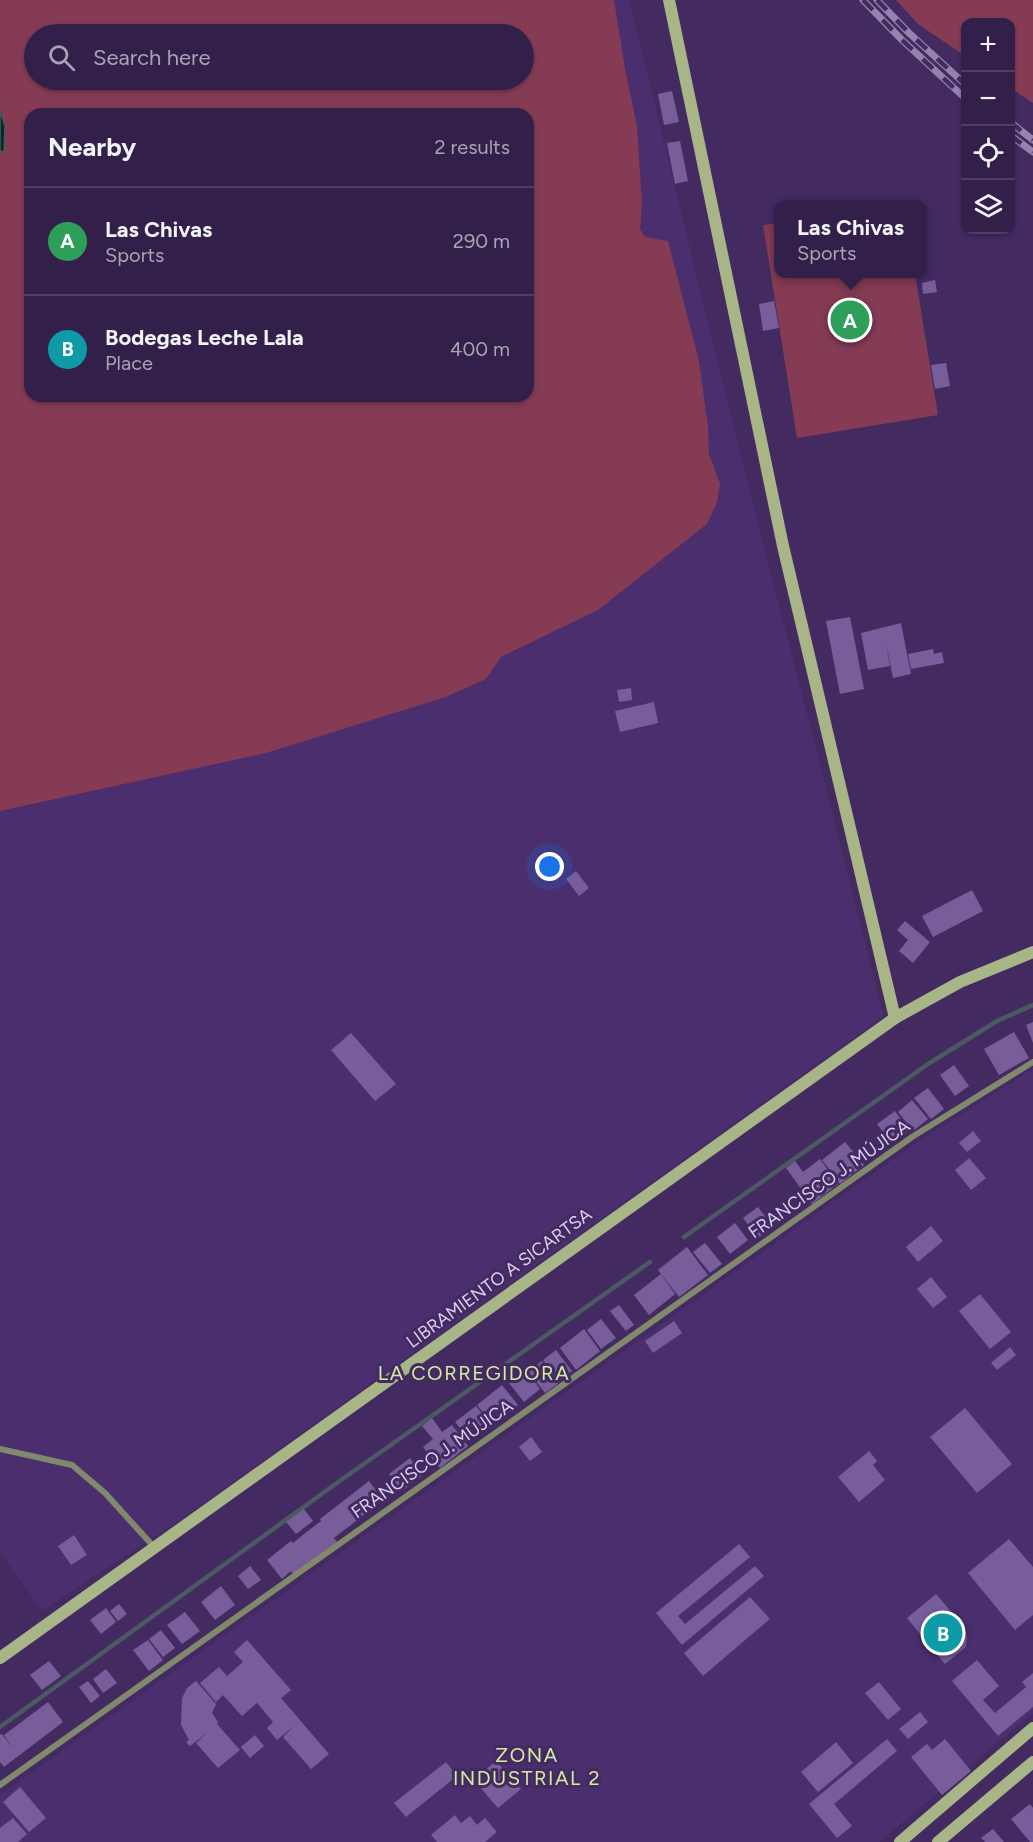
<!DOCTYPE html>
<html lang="en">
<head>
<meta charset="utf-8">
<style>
	body { margin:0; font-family:Figtree,sans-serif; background:#3d2d54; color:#f1f3f6 }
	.controls { position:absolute; right:18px; top:18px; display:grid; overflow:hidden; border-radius:12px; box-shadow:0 2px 4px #0004 }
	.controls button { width:54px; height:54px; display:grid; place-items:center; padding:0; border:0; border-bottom:2px solid #4d3e62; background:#32204a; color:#f1f3f6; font:30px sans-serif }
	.you { position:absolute; left:550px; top:867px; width:21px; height:21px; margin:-15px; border:4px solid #fff; border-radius:50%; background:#1a73e8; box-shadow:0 0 0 9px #1a73e833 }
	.badge { display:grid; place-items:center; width:39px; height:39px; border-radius:50%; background:#d6ab8b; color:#fff; font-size:20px; font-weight:700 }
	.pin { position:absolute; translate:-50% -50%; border:3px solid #fff; box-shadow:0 2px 6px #0006 }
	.popup { position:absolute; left:774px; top:200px; width:153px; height:78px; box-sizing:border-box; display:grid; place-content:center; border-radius:12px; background:#32204a; filter:drop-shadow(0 2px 4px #0005); font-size:20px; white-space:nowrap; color:#a8a3b5 }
	.popup b { font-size:22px; color:#f1f3f6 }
	.popup::after { content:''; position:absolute; left:50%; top:100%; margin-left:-12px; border:12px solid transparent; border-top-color:#32204a }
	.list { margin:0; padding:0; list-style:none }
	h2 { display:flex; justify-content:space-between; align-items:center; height:78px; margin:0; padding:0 24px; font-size:26px }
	h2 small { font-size:20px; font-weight:400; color:#a8a3b5 }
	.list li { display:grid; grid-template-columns:39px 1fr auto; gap:18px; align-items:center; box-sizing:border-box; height:108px; padding:0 24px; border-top:2px solid #4d3e62 }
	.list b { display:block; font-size:22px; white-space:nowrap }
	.list p { margin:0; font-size:20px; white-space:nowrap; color:#a8a3b5 }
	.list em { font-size:20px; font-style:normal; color:#a8a3b5 }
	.icon { flex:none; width:33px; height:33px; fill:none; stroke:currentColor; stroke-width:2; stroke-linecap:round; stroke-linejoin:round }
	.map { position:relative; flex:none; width:1033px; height:1842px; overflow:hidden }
	.search { position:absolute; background:#32204a; box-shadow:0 2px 4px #0004; left:24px; top:24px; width:510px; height:66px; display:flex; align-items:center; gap:15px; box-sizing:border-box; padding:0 21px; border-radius:33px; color:#a8a3b5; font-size:22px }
	.panel { position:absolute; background:#32204a; box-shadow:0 2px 4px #0004; left:24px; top:108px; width:510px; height:294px; border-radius:18px }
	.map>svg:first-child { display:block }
</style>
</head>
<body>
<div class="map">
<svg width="1033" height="1842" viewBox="0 0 1033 1842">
	<rect width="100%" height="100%" fill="#432b62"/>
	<g fill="#4a2e6d" fill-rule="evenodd">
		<path d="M 0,0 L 629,0 L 741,456 L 884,1016 L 180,1520 L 42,1611 L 0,1552 ZM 34,34 L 524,34 L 524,80 L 34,80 ZM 30,114 L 528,114 L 528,396 L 30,396 Z"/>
		<path d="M 1033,1069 L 1033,1713 L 879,1842 L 0,1842 L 0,1795 L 916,1143 Z"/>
	</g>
	<g fill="#843b53" fill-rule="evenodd">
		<path d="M 0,0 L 614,0 L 626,74 L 637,126 L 642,204 L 640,229 L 645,237 L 668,241 L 699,361 L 708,427 L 709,454 L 720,484 L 717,502 L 707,524 L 598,610 L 501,657 L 486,679 L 446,697 L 266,753 L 0,811 L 0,151 L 3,152 L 2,113 L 0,110 ZM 34,34 L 524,34 L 524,80 L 34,80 ZM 30,114 L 528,114 L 528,396 L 30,396 Z"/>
		<path d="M 896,0 L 1033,0 L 1033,103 L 1011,88 L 1010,22 L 966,22 L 965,56 L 918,24 Z"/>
		<path d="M 778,223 L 778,274 L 915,274 L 938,415 L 797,438 L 763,225 Z"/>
	</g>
	<path fill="#0d2823" stroke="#4b5a60" stroke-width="1.5" d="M 0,110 L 5,126 L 4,152 L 0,151 Z"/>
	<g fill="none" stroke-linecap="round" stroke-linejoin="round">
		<g stroke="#4b5a60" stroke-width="4.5">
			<path d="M 684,1237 L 928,1064 L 997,1021 L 1033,1005"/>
			<path d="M 0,1727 L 334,1485 L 650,1262"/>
		</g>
	</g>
	<g fill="#775e9b">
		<path d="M 672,91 L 679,122 L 664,125 L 658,94 Z"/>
		<path d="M 680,141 L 688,181 L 675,184 L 667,143 Z"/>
		<path d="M 935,280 L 937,292 L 923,294 L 922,283 Z"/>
		<path d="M 774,301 L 779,328 L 763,331 L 759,304 Z"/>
		<path d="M 946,363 L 950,386 L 935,389 L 931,365 Z"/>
		<path d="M 850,617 L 864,689 L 840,694 L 826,621 Z"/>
		<path d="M 901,623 L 911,674 L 893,678 L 886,642 L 890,666 L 868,670 L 861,633 Z"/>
		<path d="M 933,649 L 934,654 L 942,652 L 944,663 L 911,669 L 908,654 Z"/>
		<path d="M 631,688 L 632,700 L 619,702 L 617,690 Z"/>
		<path d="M 654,702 L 658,723 L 620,732 L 615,711 Z"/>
		<path d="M 576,871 L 589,888 L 579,896 L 566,879 Z"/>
		<path d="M 972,890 L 983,911 L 933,937 L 922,916 Z"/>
		<path d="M 905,921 L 930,942 L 913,963 L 899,951 L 908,940 L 897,930 Z"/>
		<path d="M 1033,1022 L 1033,1043 L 1026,1025 Z"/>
		<path d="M 1014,1032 L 1029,1058 L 999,1075 L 984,1049 Z"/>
		<path d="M 351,1033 L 396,1084 L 375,1101 L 331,1050 Z"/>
		<path d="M 954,1065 L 969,1086 L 955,1096 L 940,1075 Z"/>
		<path d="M 928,1088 L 944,1109 L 931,1119 L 914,1098 Z"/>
		<path d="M 912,1100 L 928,1119 L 913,1131 L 898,1112 Z"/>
		<path d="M 895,1111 L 909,1130 L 891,1143 L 877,1124 Z"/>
		<path d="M 973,1131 L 981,1141 L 967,1152 L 959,1143 Z"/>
		<path d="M 845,1142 L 864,1165 L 840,1184 L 822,1160 Z"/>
		<path d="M 969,1158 L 986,1178 L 971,1190 L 955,1170 Z"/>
		<path d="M 820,1159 L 838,1184 L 812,1204 L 786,1168 L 795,1161 L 803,1172 Z"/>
		<path d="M 758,1207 L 773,1227 L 758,1238 L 743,1218 Z"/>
		<path d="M 735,1223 L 748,1240 L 730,1254 L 717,1237 Z"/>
		<path d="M 931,1226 L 943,1241 L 918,1262 L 906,1247 Z"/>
		<path d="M 705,1243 L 722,1264 L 710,1273 L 693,1252 Z"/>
		<path d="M 687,1247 L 708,1275 L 679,1297 L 658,1270 Z"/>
		<path d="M 661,1274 L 675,1294 L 649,1315 L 634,1295 Z"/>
		<path d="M 931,1277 L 947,1297 L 933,1308 L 917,1289 Z"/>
		<path d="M 980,1294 L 1011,1332 L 990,1349 L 959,1311 Z"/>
		<path d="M 619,1305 L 634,1325 L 626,1331 L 610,1311 Z"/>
		<path d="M 601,1319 L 616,1338 L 601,1349 L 587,1330 Z"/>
		<path d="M 674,1321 L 682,1333 L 653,1353 L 645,1341 Z"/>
		<path d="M 584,1329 L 600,1351 L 576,1370 L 560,1348 Z"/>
		<path d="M 1010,1347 L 1016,1355 L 997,1370 L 991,1363 Z"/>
		<path d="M 556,1350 L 572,1371 L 559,1381 L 543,1360 Z"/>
		<path d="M 542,1361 L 559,1383 L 545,1393 L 528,1371 Z"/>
		<path d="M 526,1370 L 540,1389 L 524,1402 L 509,1383 Z"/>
		<path d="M 502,1385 L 518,1405 L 504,1416 L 496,1406 L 485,1415 L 477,1405 Z"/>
		<path d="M 476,1406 L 492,1426 L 483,1433 L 476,1423 L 464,1433 L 455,1422 Z"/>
		<path d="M 965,1408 L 1012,1464 L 977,1493 L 930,1437 Z"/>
		<path d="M 432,1418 L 442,1432 L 452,1425 L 468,1446 L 440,1468 L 423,1447 L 433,1439 L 422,1426 Z"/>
		<path d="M 531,1437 L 542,1452 L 530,1461 L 519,1447 Z"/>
		<path d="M 869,1451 L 877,1461 L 873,1465 L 885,1480 L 859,1502 L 838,1477 Z"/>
		<path d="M 410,1458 L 423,1475 L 402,1491 L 389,1474 Z"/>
		<path d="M 369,1481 L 383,1500 L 334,1538 L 337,1542 L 293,1574 L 291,1571 L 282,1579 L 267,1560 L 291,1541 L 293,1543 L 304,1534 L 321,1521 L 320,1519 Z"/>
		<path d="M 304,1509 L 313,1521 L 296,1534 L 286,1522 Z"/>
		<path d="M 74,1535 L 87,1555 L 71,1565 L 58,1546 Z"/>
		<path d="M 1009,1539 L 1033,1567 L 1033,1615 L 1015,1630 L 968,1573 Z"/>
		<path d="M 739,1544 L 750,1557 L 678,1616 L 685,1624 L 755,1566 L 764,1576 L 682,1645 L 656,1613 Z"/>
		<path d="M 250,1566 L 261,1580 L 248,1589 L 238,1576 Z"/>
		<path d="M 221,1586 L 235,1605 L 215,1620 L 201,1602 Z"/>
		<path d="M 936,1594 L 965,1628 L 967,1638 L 966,1647 L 945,1664 L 907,1618 Z"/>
		<path d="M 750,1597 L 770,1619 L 703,1676 L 684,1653 Z"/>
		<path d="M 119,1604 L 127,1614 L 118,1621 L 110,1611 Z"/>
		<path d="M 106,1608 L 116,1622 L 101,1634 L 90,1620 Z"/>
		<path d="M 185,1612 L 200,1631 L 182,1644 L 167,1625 Z"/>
		<path d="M 161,1630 L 175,1648 L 163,1657 L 149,1639 Z"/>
		<path d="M 148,1640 L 163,1660 L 149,1671 L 133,1650 Z"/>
		<path d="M 247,1640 L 291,1690 L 281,1698 L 329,1754 L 311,1769 L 283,1737 L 294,1726 L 277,1740 L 267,1728 L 273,1722 L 257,1703 L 242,1716 L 223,1695 L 216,1702 L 200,1683 L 219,1667 L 227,1676 L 243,1662 L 234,1652 Z"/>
		<path d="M 977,1660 L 999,1686 L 983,1700 L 995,1713 L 1026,1687 L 1022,1682 L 1033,1673 L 1033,1707 L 998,1736 L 952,1681 Z"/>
		<path d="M 49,1661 L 61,1676 L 42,1690 L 30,1675 Z"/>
		<path d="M 106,1669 L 117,1683 L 103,1693 L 93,1679 Z"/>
		<path d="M 88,1681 L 100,1696 L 91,1703 L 79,1687 Z"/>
		<path d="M 196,1681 L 216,1704 L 212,1713 L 218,1722 L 217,1724 L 240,1750 L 218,1768 L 196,1743 L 208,1732 L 190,1746 L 186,1742 L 189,1740 L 181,1725 L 182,1698 L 187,1688 Z"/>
		<path d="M 879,1682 L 901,1709 L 888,1720 L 865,1693 Z"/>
		<path d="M 48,1702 L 63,1722 L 4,1767 L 0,1762 L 0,1735 L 2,1734 L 13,1749 L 4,1735 Z"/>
		<path d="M 920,1712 L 928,1722 L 908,1739 L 899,1729 Z"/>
		<path d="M 255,1735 L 264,1746 L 250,1758 L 241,1747 Z"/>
		<path d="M 887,1739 L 897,1751 L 834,1804 L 852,1826 L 837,1838 L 809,1804 Z"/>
		<path d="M 945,1739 L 971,1771 L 942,1795 L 911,1757 L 927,1744 L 932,1750 Z"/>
		<path d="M 836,1742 L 853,1763 L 818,1792 L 801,1772 Z"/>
		<path d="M 496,1761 L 521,1789 L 498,1808 L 480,1787 L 488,1780 L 482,1773 Z"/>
		<path d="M 446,1762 L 457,1776 L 406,1817 L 394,1803 Z"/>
		<path d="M 20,1787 L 46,1818 L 29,1832 L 3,1802 Z"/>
		<path d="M 1030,1804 L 1033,1808 L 1033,1842 L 1030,1842 L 1011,1819 Z"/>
		<path d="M 455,1815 L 461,1823 L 470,1816 L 477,1825 L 485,1818 L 497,1832 L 485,1842 L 437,1842 L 431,1835 Z"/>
		<path d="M 13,1818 L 27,1834 L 18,1842 L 0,1842 L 0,1828 Z"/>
		<path d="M 993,1829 L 1004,1842 L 985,1842 L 981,1838 Z"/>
	</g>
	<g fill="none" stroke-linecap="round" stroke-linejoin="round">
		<g stroke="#80896c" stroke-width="6">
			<path d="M 0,1449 L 72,1465 L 105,1493 L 154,1547"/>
			<path d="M 0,1785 L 912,1137 L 1033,1062"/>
		</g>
		<g stroke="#a7b587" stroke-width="12">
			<path d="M 669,0 L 783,546 L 895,1018"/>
			<path d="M 0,1658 L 895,1018 L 960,982 L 1033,952"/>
			<path d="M 900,1842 L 1033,1728"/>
			<path d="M 938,1842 L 1033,1762"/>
		</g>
		<defs>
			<g id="rail">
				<path d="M 863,0 L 902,40 L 966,99"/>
				<path d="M 877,0 L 909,33 L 966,85"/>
				<path d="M 1010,122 L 1033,140"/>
				<path d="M 1010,135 L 1033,152"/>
			</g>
		</defs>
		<use href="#rail" stroke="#9583ae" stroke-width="7"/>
		<use href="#rail" stroke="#432b62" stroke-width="4.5" stroke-dasharray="14" stroke-linecap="butt"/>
	</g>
	<g text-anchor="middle" stroke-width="6" stroke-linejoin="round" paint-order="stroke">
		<g font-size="18" fill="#dbcff0" stroke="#432b62">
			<text transform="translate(829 1179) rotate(-35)" y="6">FRANCISCO J. MÚJICA</text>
			<text transform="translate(499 1278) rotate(-36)" y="6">LIBRAMIENTO A SICARTSA</text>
			<text transform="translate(432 1459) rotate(-35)" y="6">FRANCISCO J. MÚJICA</text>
		</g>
		<g font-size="20" letter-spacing="1.5" fill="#d4ea9f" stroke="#432b62">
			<text x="474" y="1380">LA CORREGIDORA</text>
			<text x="527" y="1762">ZONA<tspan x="527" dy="23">INDUSTRIAL 2</tspan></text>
		</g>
	</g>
</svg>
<div class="controls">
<button>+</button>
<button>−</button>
<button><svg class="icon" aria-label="locate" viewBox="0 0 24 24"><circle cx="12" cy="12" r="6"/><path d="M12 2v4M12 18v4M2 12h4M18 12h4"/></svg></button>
<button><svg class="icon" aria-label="layers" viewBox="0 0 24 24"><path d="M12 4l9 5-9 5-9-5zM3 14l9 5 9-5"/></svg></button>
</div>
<div class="you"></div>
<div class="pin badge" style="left:850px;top:320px;background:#2e9e5b">A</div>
<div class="popup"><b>Las Chivas</b>Sports</div>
<div class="pin badge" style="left:943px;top:1633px;background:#0f9aa8">B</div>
<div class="search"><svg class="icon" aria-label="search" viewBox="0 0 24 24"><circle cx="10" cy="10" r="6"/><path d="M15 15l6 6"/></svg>Search here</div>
<section class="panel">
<h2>Nearby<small>2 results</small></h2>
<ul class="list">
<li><span class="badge" style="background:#2e9e5b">A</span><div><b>Las Chivas</b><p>Sports</p></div><em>290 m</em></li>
<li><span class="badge" style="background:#0f9aa8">B</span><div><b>Bodegas Leche Lala</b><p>Place</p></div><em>400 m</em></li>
</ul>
</section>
</div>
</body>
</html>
